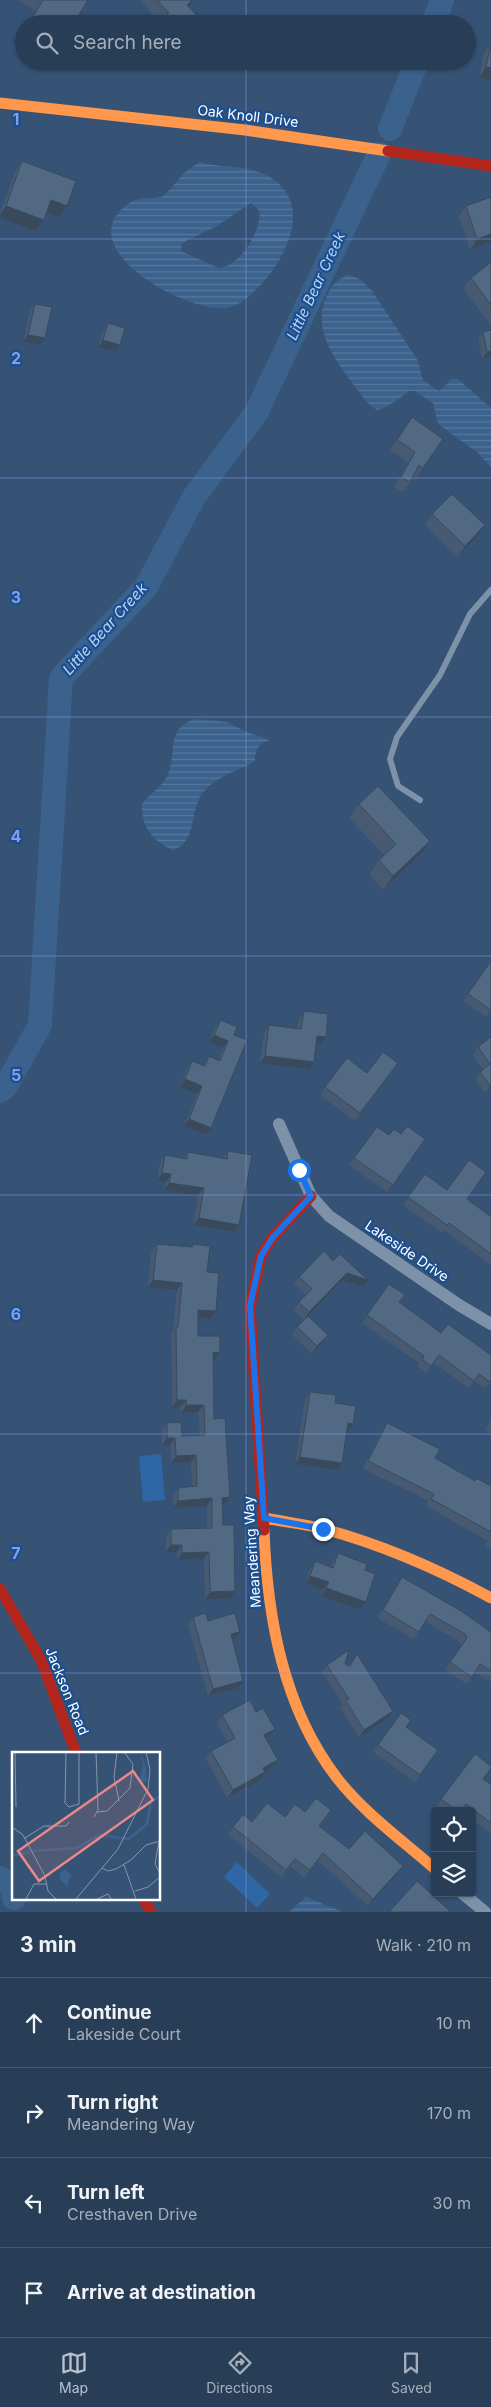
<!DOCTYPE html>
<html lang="en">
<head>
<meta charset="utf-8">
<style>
	body { margin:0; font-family:Inter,sans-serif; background:#30455d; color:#f1f3f6 }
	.controls { position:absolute; right:15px; bottom:15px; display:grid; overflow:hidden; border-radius:5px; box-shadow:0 1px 4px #0004 }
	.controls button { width:45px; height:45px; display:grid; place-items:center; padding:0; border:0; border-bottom:1px solid #44576d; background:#283e57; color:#f1f3f6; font:25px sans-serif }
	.stop { position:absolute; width:15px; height:15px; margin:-11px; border:4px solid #1a73e8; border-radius:50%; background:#fff }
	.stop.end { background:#1a73e8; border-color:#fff; box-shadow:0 1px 5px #0008 }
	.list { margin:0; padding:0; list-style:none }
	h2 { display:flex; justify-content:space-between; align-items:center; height:65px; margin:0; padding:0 20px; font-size:21px }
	h2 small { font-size:16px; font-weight:400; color:#a5aeba }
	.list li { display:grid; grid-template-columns:32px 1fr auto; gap:15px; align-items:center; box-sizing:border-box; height:90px; padding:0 20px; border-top:1px solid #44576d }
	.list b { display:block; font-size:19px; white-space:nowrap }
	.list p { margin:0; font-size:16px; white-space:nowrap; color:#a5aeba }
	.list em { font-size:16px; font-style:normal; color:#a5aeba }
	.icon { flex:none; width:28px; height:28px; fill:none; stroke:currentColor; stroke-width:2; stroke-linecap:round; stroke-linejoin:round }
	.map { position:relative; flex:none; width:491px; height:1912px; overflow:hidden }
	.search { position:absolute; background:#283e57; box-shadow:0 1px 4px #0004; left:15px; right:15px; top:15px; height:55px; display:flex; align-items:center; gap:12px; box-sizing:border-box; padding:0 18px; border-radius:28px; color:#a5aeba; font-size:19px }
	.sheet { height:425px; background:#283e57 }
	nav { display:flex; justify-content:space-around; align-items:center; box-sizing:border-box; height:70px; border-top:1px solid #44576d; background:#283e57; font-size:14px; color:#a5aeba }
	nav a { display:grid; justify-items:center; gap:2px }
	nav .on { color:#b9c2ce }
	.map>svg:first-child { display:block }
</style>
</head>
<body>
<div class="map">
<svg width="491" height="1912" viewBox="0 0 491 1912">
	<defs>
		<pattern id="water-rules" width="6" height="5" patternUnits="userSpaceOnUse" patternTransform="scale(1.25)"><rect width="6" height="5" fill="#3b618d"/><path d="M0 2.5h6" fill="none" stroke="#58799e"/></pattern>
	</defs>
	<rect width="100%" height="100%" fill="#365274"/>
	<g fill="#2f66a5">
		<path d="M 161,1454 L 165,1500 L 143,1502 L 139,1456 Z"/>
		<path d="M 237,1862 L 270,1894 L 257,1908 L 224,1877 Z"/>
	</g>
	<g fill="url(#water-rules)" fill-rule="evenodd">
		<path d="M 200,162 C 218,168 237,165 256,171 C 307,188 298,234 273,270 C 263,283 247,302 231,307 C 196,319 65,249 128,204 C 142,194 151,201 164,196 L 185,172 ZM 251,203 L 259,210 C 263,230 240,266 219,268 L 181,251 L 182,244 L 186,241 L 217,226 Z"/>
		<path d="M 349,275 C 360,278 366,284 373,292 L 418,361 L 423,380 L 439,391 L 452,379 L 458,379 L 491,408 L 491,467 L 478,453 L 438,424 L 433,403 L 415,391 L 409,391 C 399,399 389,407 377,410 C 366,404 361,394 354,385 C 334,359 311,328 327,295 C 332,285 338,278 349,275 Z"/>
		<path d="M 196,719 L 227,722 L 247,732 L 270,740 C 257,744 256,749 255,761 C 237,772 211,778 200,797 C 190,816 196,842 173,850 C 152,841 141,826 142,804 C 149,795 160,788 166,778 C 179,756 163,728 196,719 Z"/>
		<path d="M 306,1897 L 343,1912 L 289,1912 Z"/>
	</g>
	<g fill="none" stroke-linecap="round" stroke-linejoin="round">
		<g stroke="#3b618d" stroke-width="24">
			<path d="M 433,24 L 442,0"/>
			<path d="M 390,129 L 417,61"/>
			<path d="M 0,1091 L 6,1086 L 40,1025 L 61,678 L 146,587 L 194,497 L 256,413 L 379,154"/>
			<path d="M 0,1878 L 12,1888 L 14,1898"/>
		</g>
		<path stroke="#7d92a8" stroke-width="6" d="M 420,800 L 398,786 L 390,759 L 397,737 L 440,675 L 470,614 L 491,590"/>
		<g stroke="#7d92a8" stroke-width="12">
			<path d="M 279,1124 L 311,1196 L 329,1216 L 459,1305 L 491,1324"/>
			<path d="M 462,1893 L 485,1912"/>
		</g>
		<g stroke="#ff974d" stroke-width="11">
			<path d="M 0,103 L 245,130 L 388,151"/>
			<path d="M 264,1518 C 284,1522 305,1524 324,1529 C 383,1545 438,1569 491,1598"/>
			<path d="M 264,1530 C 267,1616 283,1708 337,1778 C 364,1813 402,1840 435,1869"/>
		</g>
		<g stroke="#b3261e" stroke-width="11">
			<path d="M 388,151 L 491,166"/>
			<path d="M 264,1530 L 250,1307 L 261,1256 L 273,1237 L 311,1196"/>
			<path d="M 0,1589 L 41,1660 L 76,1753"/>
			<path d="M 143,1898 L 151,1912"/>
		</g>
	</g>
	<g fill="#475a72">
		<path d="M 18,0 L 88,0 L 73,24 L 28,24 L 35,11 Z"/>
		<path d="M 140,0 L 192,0 L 190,6 L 189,7 L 199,24 L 160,24 L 160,23 Z"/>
		<path d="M 24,30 L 24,55 L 13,48 Z"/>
		<path d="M 491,42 L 491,80 L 479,78 L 484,53 Z"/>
		<path d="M 35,61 L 50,61 L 45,68 Z"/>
		<path d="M 22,161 L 59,217 L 47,212 L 44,220 L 36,231 L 0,218 L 0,213 L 15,172 Z"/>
		<path d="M 466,206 L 491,242 L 470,250 L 459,216 Z"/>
		<path d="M 491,262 L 491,325 L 463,289 L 471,278 Z"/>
		<path d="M 35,304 L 40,345 L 23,342 L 30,311 Z"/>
		<path d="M 108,323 L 120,345 L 115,352 L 98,347 L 103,331 Z"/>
		<path d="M 483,332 L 491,357 L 482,359 L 478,339 Z"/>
		<path d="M 412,417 L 443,439 L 416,478 L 414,476 L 410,482 L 403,492 L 394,487 L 408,462 L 390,450 Z"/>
		<path d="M 432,514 L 477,536 L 458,557 L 425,525 Z"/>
		<path d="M 359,804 L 420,855 L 383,890 L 369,874 L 379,860 L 384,855 L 349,818 Z"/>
		<path d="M 491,961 L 491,1010 L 486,1017 L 463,1001 Z"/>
		<path d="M 304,1011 L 321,1045 L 316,1044 L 309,1069 L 260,1063 L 264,1033 L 269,1025 L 297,1029 L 299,1018 Z"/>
		<path d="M 221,1020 L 234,1035 L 211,1128 L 206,1135 L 184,1126 L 197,1094 L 180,1087 L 187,1068 L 192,1061 L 203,1065 L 209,1056 L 218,1060 L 223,1048 L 209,1042 L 215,1027 Z"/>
		<path d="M 491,1037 L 491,1088 L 485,1093 L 475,1079 L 480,1072 L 483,1069 L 473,1055 L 478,1047 Z"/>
		<path d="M 398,1063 L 355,1121 L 320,1095 L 325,1087 Z"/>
		<path d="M 377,1127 L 389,1135 L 401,1134 L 425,1139 L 387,1192 L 349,1165 Z"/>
		<path d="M 228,1151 L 239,1225 L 234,1232 L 193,1225 L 198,1196 L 164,1190 L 166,1182 L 157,1180 L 160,1162 L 165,1155 L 184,1158 L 188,1152 L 223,1158 Z"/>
		<path d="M 425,1174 L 447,1190 L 467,1199 L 490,1216 L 491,1214 L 491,1265 L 444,1230 L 442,1233 L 403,1205 Z"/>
		<path d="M 157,1244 L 191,1247 L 193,1244 L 207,1272 L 216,1311 L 210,1319 L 198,1318 L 198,1336 L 215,1360 L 214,1360 L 214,1419 L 225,1505 L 223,1505 L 223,1525 L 235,1591 L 230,1599 L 205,1599 L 204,1559 L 177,1560 L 177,1552 L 166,1552 L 166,1536 L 171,1529 L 207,1528 L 207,1506 L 173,1508 L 173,1495 L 178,1488 L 192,1487 L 191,1462 L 171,1463 L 170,1445 L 162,1445 L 161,1431 L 167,1423 L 182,1436 L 200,1435 L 198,1412 L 181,1413 L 180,1407 L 172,1408 L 171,1334 L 173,1331 L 177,1290 L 148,1287 L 151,1252 Z"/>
		<path d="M 333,1261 L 368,1280 L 363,1287 L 342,1280 L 304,1320 L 294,1310 L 299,1302 L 306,1295 L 294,1284 L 299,1277 Z"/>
		<path d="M 389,1284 L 399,1303 L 441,1333 L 491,1381 L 485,1389 L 474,1381 L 469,1388 L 434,1363 L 426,1373 L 417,1366 L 419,1363 L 362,1323 Z"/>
		<path d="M 297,1327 L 323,1342 L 312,1354 L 292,1335 Z"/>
		<path d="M 310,1392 L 335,1403 L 348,1431 L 347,1431 L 337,1470 L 295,1464 L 305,1399 Z"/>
		<path d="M 491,1420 L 491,1434 L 485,1430 Z"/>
		<path d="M 387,1423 L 435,1458 L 475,1480 L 476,1478 L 491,1486 L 491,1549 L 485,1545 L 488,1541 L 426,1506 L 429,1501 L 363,1469 L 382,1430 Z"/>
		<path d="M 338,1553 L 365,1570 L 360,1609 L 321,1596 L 323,1590 L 305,1583 L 310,1569 L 315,1561 L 331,1567 L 333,1561 Z"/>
		<path d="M 402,1577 L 491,1632 L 491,1682 L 475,1672 L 467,1684 L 445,1670 L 461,1645 L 460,1642 L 425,1621 L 414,1639 L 377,1618 Z"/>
		<path d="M 193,1617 L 208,1621 L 235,1639 L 233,1640 L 238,1688 L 208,1696 L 188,1624 Z"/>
		<path d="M 357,1654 L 388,1718 L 359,1737 L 340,1708 L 343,1705 L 322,1672 L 327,1665 L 345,1664 L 349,1666 Z"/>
		<path d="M 256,1712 L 275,1729 L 270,1736 L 266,1738 L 273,1767 L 265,1771 L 260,1780 L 227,1798 L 206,1759 L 211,1751 L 227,1742 L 217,1723 L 222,1715 Z"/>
		<path d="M 401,1713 L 406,1727 L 438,1750 L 415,1782 L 373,1752 Z"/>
		<path d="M 475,1754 L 483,1779 L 491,1784 L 491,1834 L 472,1820 L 472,1811 L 442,1811 L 436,1807 Z"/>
		<path d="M 331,1810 L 320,1826 L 349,1849 L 403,1866 L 398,1873 L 368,1906 L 318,1861 L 304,1878 L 290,1866 L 281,1877 L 228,1835 L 233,1827 L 285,1817 L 305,1812 Z"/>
	</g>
	<g fill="#394a5c">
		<path d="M 192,0 L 194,0 L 190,6 L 179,16 L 187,5 Z"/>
		<path d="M 486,67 L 491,68 L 491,80 L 479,78 Z"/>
		<path d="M 51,200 L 67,206 L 59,217 L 44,211 Z"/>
		<path d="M 6,206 L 44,220 L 36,231 L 0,218 L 0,215 Z"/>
		<path d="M 491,234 L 491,242 L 470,250 L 477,239 Z"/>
		<path d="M 28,335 L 45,338 L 40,345 L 23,342 Z"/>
		<path d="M 103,340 L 120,345 L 115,352 L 98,347 Z"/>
		<path d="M 491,351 L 491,357 L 482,359 L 487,352 Z"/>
		<path d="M 485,525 L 477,536 L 458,557 L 465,546 Z"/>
		<path d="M 430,841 L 420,855 L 383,890 L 393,876 Z"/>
		<path d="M 214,1035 L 228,1041 L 223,1048 L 209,1042 Z"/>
		<path d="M 317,1036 L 326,1037 L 321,1045 L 312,1043 Z"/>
		<path d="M 265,1056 L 314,1062 L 309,1069 L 260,1063 Z"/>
		<path d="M 185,1079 L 202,1086 L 197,1094 L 180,1087 Z"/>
		<path d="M 491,1085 L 491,1088 L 485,1093 Z"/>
		<path d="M 189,1119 L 211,1128 L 206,1135 L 184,1126 Z"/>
		<path d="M 162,1173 L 171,1174 L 166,1182 L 157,1180 Z"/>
		<path d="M 169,1183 L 204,1188 L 198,1196 L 164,1190 Z"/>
		<path d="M 199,1218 L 239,1225 L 234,1232 L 193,1225 Z"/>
		<path d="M 347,1273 L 368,1280 L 363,1287 L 342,1280 L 304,1320 L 309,1312 Z"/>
		<path d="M 153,1280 L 182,1283 L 177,1290 L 148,1287 Z"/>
		<path d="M 198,1310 L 216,1311 L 210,1319 L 193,1317 Z"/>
		<path d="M 328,1335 L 323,1342 L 312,1354 L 317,1346 Z"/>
		<path d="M 220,1352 L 215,1360 L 208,1360 L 213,1353 Z"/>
		<path d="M 177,1400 L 186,1400 L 180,1407 L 172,1408 Z"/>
		<path d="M 186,1405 L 204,1405 L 198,1412 L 181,1413 Z"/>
		<path d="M 348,1423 L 353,1424 L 348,1431 L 343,1431 Z"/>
		<path d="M 167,1438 L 175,1438 L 170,1445 L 162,1445 Z"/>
		<path d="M 196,1455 L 191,1462 L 171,1463 L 176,1456 Z"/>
		<path d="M 300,1457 L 342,1463 L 337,1470 L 295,1464 Z"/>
		<path d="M 230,1497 L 225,1505 L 217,1505 L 222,1498 Z"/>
		<path d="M 212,1498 L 207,1506 L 173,1508 L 178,1501 Z"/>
		<path d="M 171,1545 L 182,1545 L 177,1552 L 166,1552 Z"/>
		<path d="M 209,1552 L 204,1559 L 177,1560 L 182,1553 Z"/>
		<path d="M 310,1576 L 329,1582 L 323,1590 L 305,1583 Z"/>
		<path d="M 326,1588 L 366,1602 L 360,1609 L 321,1596 Z"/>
		<path d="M 235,1591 L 230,1599 L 205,1599 L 210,1592 Z"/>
		<path d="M 240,1632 L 235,1639 L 226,1641 L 231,1634 Z"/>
		<path d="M 243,1681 L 238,1688 L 208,1696 L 213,1689 Z"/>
		<path d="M 393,1711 L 388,1718 L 359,1737 L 364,1730 Z"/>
		<path d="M 275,1729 L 270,1736 L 259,1742 L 264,1735 Z"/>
		<path d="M 278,1760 L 273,1767 L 258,1775 L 263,1768 Z"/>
		<path d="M 265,1772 L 260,1780 L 227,1798 L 233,1790 Z"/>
		<path d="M 403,1866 L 398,1873 L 368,1906 L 373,1899 Z"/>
	</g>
	<g fill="#526984" stroke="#394a5c">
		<path d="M 43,0 L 88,0 L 73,24 L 29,24 Z"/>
		<path d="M 157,0 L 192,0 L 187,5 L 201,20 L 197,24 L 172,24 L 165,16 L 169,13 Z"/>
		<path d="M 491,43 L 491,68 L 486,67 Z"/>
		<path d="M 22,161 L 76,181 L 67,206 L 51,200 L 44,220 L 6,206 Z"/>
		<path d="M 491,197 L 491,234 L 477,239 L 466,206 Z"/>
		<path d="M 491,262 L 491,305 L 471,278 Z"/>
		<path d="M 35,304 L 52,307 L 45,338 L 28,335 Z"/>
		<path d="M 108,323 L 125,328 L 120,345 L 103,340 Z"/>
		<path d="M 491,330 L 491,351 L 487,352 L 483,332 Z"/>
		<path d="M 412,417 L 443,439 L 423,468 L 419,465 L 410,482 L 401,477 L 415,452 L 397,440 Z"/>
		<path d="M 452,494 L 485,525 L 465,546 L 432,514 Z"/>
		<path d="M 378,786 L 430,841 L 393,876 L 379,860 L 396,844 L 359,804 Z"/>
		<path d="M 491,961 L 491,1010 L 468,994 Z"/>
		<path d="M 304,1011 L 328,1014 L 326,1037 L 317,1036 L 314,1062 L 265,1056 L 269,1025 L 301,1029 Z"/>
		<path d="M 221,1020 L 237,1027 L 234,1035 L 247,1040 L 211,1128 L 189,1119 L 202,1086 L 185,1079 L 192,1061 L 205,1066 L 209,1056 L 220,1061 L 228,1041 L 214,1035 Z"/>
		<path d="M 491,1037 L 491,1085 L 490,1085 L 480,1072 L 490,1064 L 478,1047 Z"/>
		<path d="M 383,1052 L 398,1063 L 360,1113 L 325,1087 L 347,1058 L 367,1073 Z"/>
		<path d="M 407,1126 L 425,1139 L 393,1185 L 354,1158 L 377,1127 L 389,1135 L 394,1129 L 401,1134 Z"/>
		<path d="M 228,1151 L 252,1155 L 239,1225 L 199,1218 L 204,1188 L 169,1183 L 171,1174 L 162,1173 L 165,1155 L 187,1159 L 188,1152 L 227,1159 Z"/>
		<path d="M 469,1160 L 486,1172 L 467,1199 L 490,1216 L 491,1214 L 491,1254 L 449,1223 L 447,1225 L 408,1197 L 425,1174 L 447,1190 Z"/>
		<path d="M 157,1244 L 192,1247 L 193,1244 L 210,1246 L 207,1272 L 219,1273 L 216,1311 L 198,1310 L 198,1336 L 220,1336 L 220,1352 L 213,1353 L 214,1419 L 225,1418 L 230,1497 L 222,1498 L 223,1525 L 234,1525 L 235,1591 L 210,1592 L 209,1552 L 182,1553 L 182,1545 L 171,1545 L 171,1529 L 212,1528 L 212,1498 L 178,1501 L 178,1488 L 197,1486 L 196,1455 L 176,1456 L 175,1438 L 167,1438 L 167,1423 L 181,1422 L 182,1436 L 205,1435 L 204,1405 L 186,1405 L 186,1400 L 177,1400 L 176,1327 L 178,1327 L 182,1283 L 153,1280 Z"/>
		<path d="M 324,1251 L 333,1261 L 340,1254 L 368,1280 L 347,1273 L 309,1312 L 299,1302 L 312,1289 L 299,1277 Z"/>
		<path d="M 389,1284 L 405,1295 L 399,1302 L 441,1333 L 448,1324 L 491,1355 L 491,1381 L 490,1382 L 479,1374 L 474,1381 L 439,1355 L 431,1366 L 422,1359 L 424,1356 L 367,1315 Z"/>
		<path d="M 308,1316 L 328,1335 L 317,1346 L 297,1327 Z"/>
		<path d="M 310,1392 L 336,1395 L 335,1403 L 356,1406 L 353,1424 L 348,1423 L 342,1463 L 300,1457 Z"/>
		<path d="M 387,1423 L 440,1449 L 435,1458 L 475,1481 L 476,1478 L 491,1486 L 491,1532 L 431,1499 L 434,1494 L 368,1461 Z"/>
		<path d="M 338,1553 L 367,1564 L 365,1570 L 375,1574 L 366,1602 L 326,1588 L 329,1582 L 310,1576 L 315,1561 L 333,1568 Z"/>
		<path d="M 402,1577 L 461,1611 L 491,1632 L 491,1671 L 480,1664 L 472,1677 L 450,1662 L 467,1638 L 465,1634 L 430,1614 L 419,1632 L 383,1610 Z"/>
		<path d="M 206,1613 L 208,1621 L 235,1613 L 240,1632 L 231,1634 L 243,1681 L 213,1689 L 193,1617 Z"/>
		<path d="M 349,1650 L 345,1664 L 350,1666 L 357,1654 L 393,1711 L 364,1730 L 346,1701 L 349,1699 L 327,1665 Z"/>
		<path d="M 250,1700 L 256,1712 L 263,1708 L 275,1729 L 264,1735 L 278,1760 L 263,1768 L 265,1772 L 233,1790 L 211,1751 L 235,1738 L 222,1715 Z"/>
		<path d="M 401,1713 L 411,1720 L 406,1727 L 438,1750 L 420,1775 L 378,1745 Z"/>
		<path d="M 475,1754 L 491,1766 L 491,1768 L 483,1779 L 491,1784 L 491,1823 L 466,1804 L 461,1811 L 457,1811 L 441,1799 Z"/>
		<path d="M 316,1798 L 331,1810 L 319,1826 L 349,1849 L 365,1831 L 403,1866 L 373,1899 L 323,1853 L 310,1870 L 295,1859 L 286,1870 L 233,1827 L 243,1814 L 252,1822 L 267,1803 L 285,1817 L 295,1804 L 305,1812 Z"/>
		<path d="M 417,1881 L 451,1912 L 389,1912 Z"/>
	</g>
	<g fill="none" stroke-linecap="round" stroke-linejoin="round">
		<path stroke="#1a73e8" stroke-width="6" d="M 299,1170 L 311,1196 L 273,1237 L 261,1256 L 250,1306 L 264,1518 L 323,1529"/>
	</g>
	<path fill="none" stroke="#839eea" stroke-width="1" stroke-opacity="0.55" d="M 246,0 L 246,24M 246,61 L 246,1912M 0,239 L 491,239M 0,478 L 491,478M 0,717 L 491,717M 0,956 L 491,956M 0,1195 L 491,1195M 0,1434 L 491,1434M 0,1673 L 491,1673"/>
	<g text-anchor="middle" stroke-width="4.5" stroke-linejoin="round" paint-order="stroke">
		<g font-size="14" fill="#fff" stroke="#1b4f8f">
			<text transform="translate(248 116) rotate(7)" y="5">Oak Knoll Drive</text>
			<text transform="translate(407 1251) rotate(34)" y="5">Lakeside Drive</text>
			<text transform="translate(252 1552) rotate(-94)" y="5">Meandering Way</text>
			<text transform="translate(67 1691) rotate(68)" y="5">Jackson Road</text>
		</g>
		<g font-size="15" font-style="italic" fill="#b5d3f5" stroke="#1b4f8f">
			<text transform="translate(316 286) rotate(-65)" y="5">Little Bear Creek</text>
			<text transform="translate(105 629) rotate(-48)" y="5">Little Bear Creek</text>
		</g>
	</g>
	<g transform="translate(12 1752)">
		<rect width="148" height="148" fill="#365274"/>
		<path d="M 128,0 L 134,14 L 135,29 L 131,31 L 127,27 L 131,14 ZM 53,117 L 59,123 L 55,134 L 48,128 L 48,121 Z" fill="#3b618d"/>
		<path fill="none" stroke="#3b618d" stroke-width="2.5" d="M 20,99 L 65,96 L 87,83 L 117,87 L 135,72 L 139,49 L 148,44M 0,104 L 18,100"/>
		<path fill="none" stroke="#8697ac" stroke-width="1" d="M 3,0 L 4,55M 54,0 L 53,51 L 57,55 L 67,52 L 67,0M 105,0 L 102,25 L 107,49M 85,60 L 95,59 L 118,36 L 121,12 L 112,0M 82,65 L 86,58 L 84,0M 0,75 L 11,83 L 33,124 L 36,139 L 44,147M 13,86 L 32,74 L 54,74 L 57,70M 147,89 L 143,112 L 148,121M 112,113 L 124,147M 90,116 L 96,119 L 104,117 L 119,108 L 134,93 L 148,89M 123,139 L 136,135 L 148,125M 14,147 L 22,132 L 34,132M 64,147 L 106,97 L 136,37 L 138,18 L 134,0M 85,147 L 96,142 L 99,147"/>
		<path fill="#e88989" fill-opacity="0.15" stroke="#e88989" stroke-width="2.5" d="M 121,19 L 141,48 L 27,129 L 6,99 Z"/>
		<rect width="148" height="148" fill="none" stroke="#fff" stroke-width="2.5"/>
	</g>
	<g font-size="16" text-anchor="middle" font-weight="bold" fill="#839eea" stroke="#1b4f8f" stroke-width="4.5" stroke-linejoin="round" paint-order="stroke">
		<text x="16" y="125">1</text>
		<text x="16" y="364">2</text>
		<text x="16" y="603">3</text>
		<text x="16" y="842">4</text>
		<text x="16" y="1081">5</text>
		<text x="16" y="1320">6</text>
		<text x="16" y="1559">7</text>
	</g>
</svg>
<div class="controls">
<button><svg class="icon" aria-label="locate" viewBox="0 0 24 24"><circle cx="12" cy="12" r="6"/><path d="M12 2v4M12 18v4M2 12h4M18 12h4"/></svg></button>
<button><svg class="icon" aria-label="layers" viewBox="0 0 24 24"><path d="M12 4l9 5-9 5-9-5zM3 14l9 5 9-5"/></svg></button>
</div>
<div class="stop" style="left:299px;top:1170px"></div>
<div class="stop end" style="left:323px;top:1529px"></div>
<div class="search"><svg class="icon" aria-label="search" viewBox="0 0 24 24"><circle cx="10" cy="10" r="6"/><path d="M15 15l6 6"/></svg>Search here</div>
</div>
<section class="sheet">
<h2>3 min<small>Walk · 210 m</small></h2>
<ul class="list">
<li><svg class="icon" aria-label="ahead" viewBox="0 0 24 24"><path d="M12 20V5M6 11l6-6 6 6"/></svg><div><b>Continue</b><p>Lakeside Court</p></div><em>10 m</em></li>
<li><svg class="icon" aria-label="right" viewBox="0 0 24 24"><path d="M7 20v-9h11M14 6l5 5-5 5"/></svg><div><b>Turn right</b><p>Meandering Way</p></div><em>170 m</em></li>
<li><svg class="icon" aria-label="left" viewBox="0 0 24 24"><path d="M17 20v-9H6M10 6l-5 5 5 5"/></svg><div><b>Turn left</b><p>Cresthaven Drive</p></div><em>30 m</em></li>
<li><svg class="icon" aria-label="arrive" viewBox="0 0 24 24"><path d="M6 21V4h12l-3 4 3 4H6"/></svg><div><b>Arrive at destination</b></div></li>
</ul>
</section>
<nav>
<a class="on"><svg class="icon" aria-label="map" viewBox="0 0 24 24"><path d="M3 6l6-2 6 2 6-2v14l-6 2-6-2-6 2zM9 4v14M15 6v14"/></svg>Map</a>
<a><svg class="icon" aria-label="directions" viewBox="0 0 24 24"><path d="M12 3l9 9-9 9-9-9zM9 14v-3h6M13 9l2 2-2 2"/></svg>Directions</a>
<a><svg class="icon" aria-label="saved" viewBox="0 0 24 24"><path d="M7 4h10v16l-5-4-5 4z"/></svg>Saved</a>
</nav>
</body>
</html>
